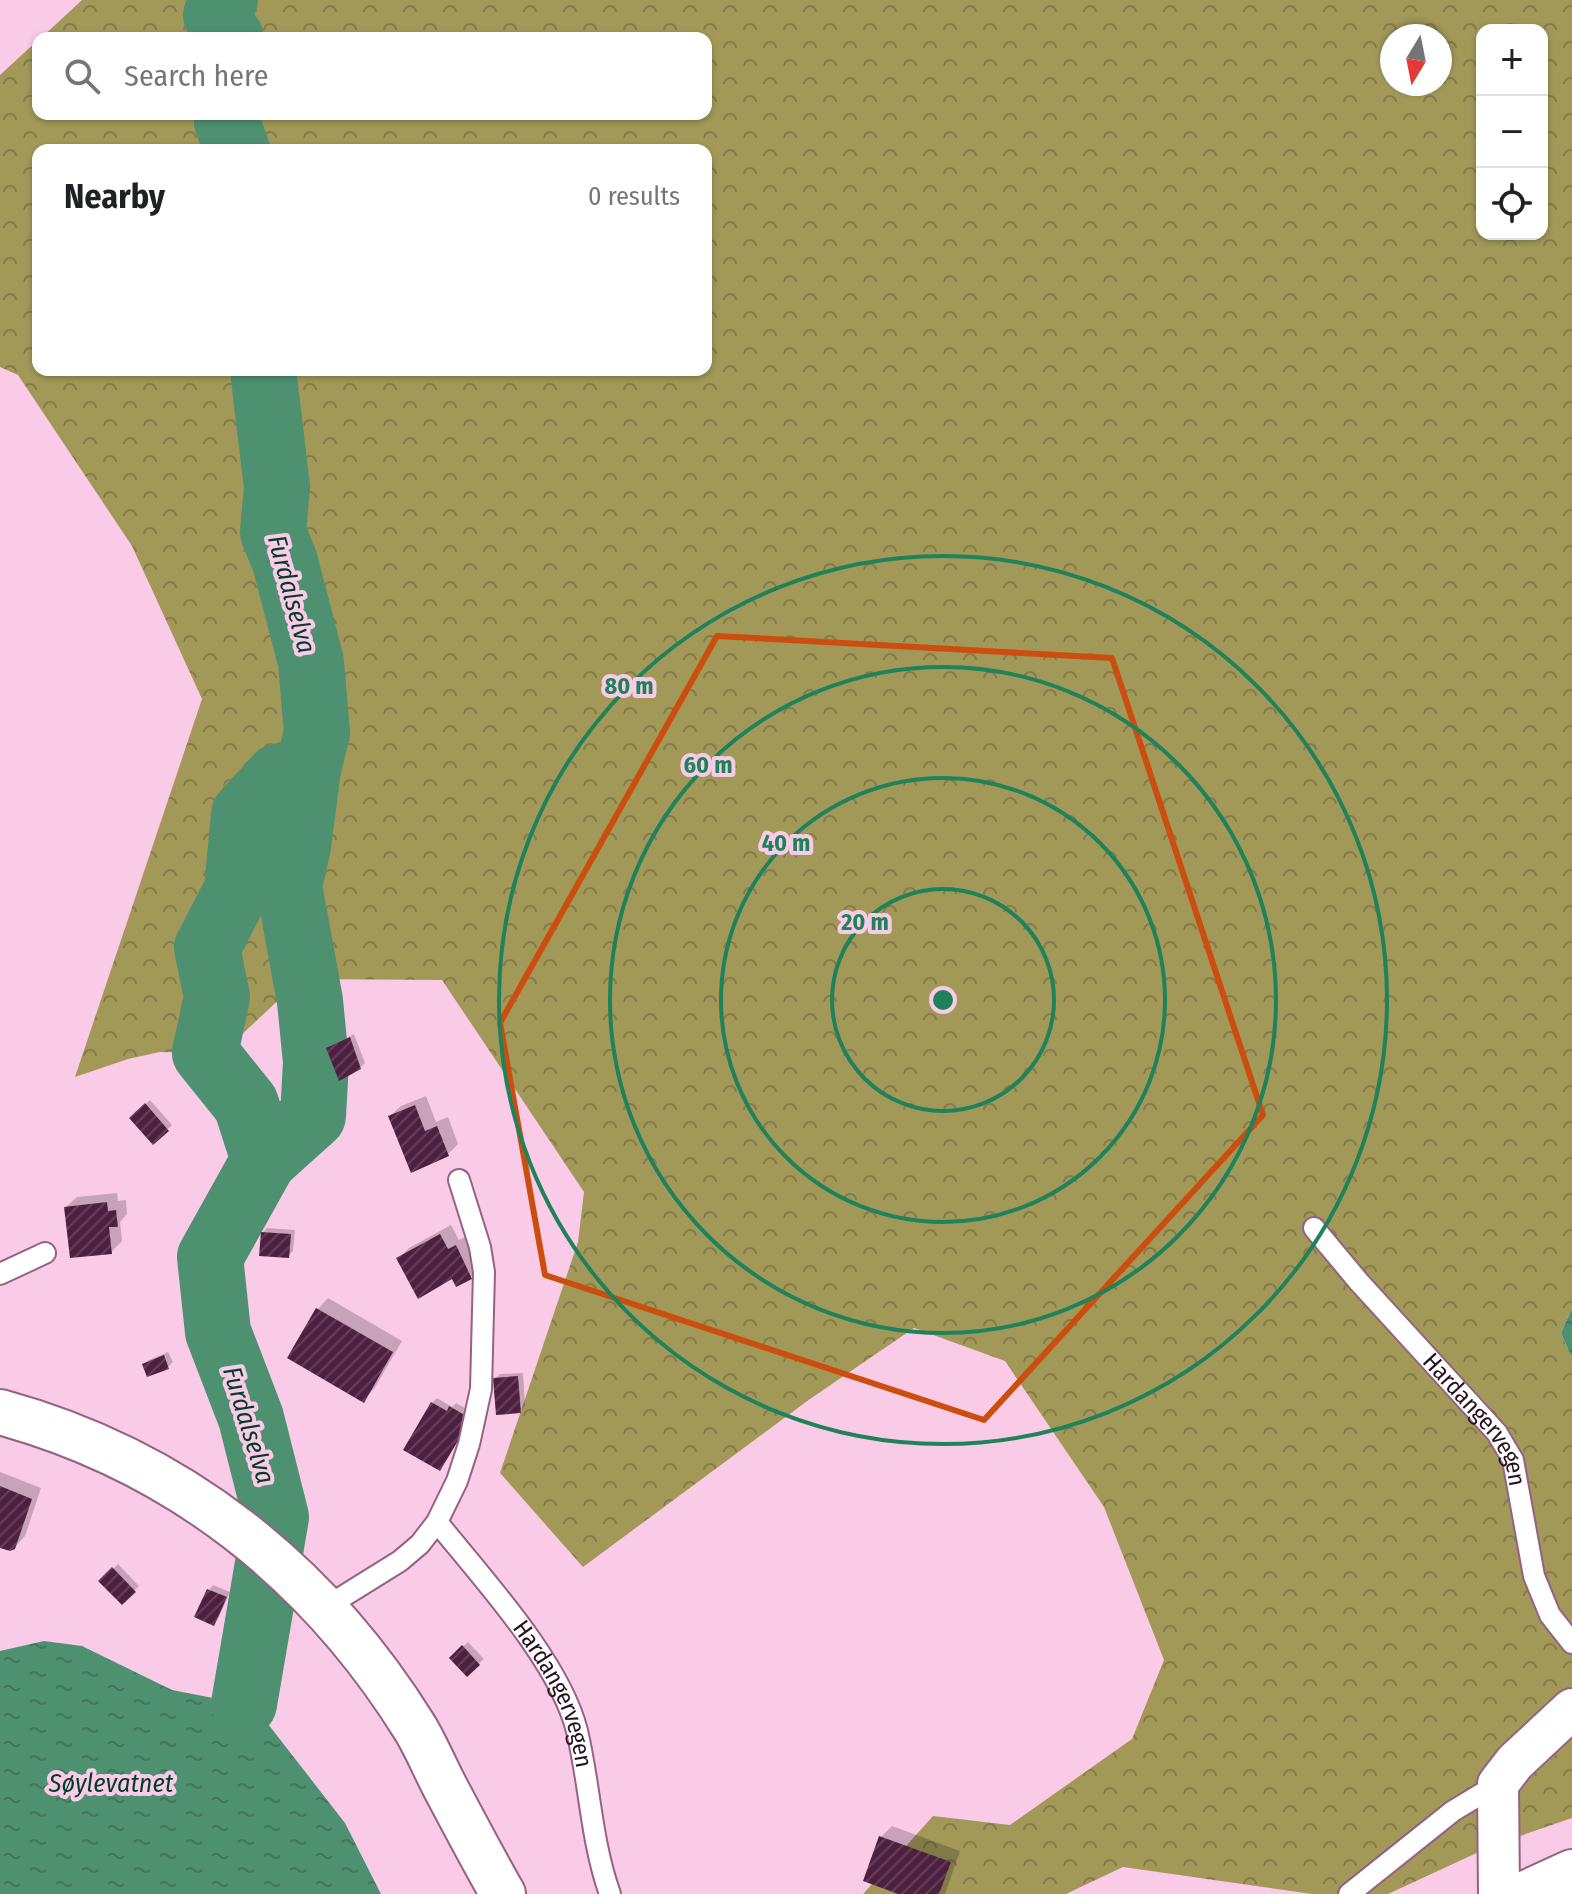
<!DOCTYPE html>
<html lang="en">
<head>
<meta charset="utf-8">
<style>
	body { margin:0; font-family:"Fira Sans Condensed",sans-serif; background:#f6f6f6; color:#202124 }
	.controls { position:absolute; right:24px; top:24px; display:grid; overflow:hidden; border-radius:16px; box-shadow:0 2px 6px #0004 }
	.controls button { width:72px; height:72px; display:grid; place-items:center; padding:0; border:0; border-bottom:2px solid #e0e0e0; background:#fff; color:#202124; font:40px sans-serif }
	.compass { position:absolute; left:1380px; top:24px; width:72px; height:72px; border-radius:50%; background:#fff; box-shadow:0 2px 6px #0004; rotate:190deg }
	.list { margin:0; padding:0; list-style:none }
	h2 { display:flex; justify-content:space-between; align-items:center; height:104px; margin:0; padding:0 32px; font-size:34px }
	h2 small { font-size:26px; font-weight:400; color:#757577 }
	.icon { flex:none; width:44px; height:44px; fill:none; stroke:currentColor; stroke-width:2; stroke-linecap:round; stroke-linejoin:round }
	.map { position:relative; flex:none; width:1572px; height:1894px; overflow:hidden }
	.search { position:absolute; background:#fff; box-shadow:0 2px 6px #0004; left:32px; top:32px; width:680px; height:88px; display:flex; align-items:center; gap:20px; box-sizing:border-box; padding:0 28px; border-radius:16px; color:#757577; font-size:30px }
	.panel { position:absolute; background:#fff; box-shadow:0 2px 6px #0004; left:32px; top:144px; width:680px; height:232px; border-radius:16px }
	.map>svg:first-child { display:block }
</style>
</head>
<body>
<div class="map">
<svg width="1572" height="1894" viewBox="0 0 1572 1894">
	<defs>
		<pattern id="forest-crowns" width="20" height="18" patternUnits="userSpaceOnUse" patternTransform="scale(2)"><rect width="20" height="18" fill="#a29959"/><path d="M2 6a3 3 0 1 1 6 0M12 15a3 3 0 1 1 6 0" fill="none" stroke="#847b49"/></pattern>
		<pattern id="water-ripples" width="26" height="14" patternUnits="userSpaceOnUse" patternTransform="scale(2)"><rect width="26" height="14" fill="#4e9171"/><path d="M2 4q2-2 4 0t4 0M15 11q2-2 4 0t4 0" fill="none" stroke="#41755c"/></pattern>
		<pattern id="building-hatch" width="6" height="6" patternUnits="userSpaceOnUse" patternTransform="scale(2)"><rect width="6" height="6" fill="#4e203f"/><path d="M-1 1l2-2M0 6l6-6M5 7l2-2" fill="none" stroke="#643e58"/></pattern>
	</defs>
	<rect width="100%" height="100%" fill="#facbe7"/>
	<path fill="url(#forest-crowns)" fill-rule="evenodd" d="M 82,0 L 1572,0 L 1572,1308 L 1561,1333 L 1572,1358 L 1572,1818 L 1494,1845 L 1388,1894 L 1312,1894 L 1123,1867 L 1066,1894 L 863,1894 L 933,1816 L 1010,1825 L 1132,1739 L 1164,1660 L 1104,1507 L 1005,1361 L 914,1328 L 810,1399 L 583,1567 L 500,1473 L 578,1242 L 584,1192 L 442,980 L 301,979 L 222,1053 L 160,1052 L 128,1059 L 75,1077 L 202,699 L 132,546 L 18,375 L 0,367 L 0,75 L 38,40 L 38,114 L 706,114 L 706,38 L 41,38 ZM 1482,30 L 1542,30 L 1542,234 L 1482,234 ZM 1392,36 L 1440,36 L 1440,84 L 1392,84 ZM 38,150 L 706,150 L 706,370 L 38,370 Z"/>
	<g fill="url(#water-ripples)">
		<path d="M 1572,1308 L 1572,1358 L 1561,1333 Z"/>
		<path d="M 44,1641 L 82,1646 L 172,1690 L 254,1706 L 345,1823 L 381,1894 L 0,1894 L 0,1651 Z"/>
	</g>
	<g fill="#0003">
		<path d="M 354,1034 L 365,1063 L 360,1068 L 328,1049 Z"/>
		<path d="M 426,1096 L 436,1122 L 448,1117 L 458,1144 L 448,1154 L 390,1116 L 401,1106 Z"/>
		<path d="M 150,1100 L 172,1125 L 154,1142 L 131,1118 Z"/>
		<path d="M 117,1193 L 118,1201 L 126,1200 L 127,1214 L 120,1222 L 122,1241 L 111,1252 L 66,1207 L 77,1197 Z"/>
		<path d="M 451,1225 L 459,1240 L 467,1236 L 481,1266 L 471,1277 L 453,1277 L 398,1259 L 409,1248 Z"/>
		<path d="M 267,1228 L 295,1230 L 293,1251 L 288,1256 L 263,1233 Z"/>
		<path d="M 328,1298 L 402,1341 L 374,1389 L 363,1400 L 290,1357 L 318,1309 Z"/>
		<path d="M 168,1352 L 173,1362 L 168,1367 L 144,1365 L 149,1360 Z"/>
		<path d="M 523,1373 L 525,1406 L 520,1411 L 495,1379 L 500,1374 Z"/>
		<path d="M 437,1398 L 452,1407 L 456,1403 L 467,1409 L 466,1427 L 440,1468 L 432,1403 Z"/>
		<path d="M 0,1472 L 41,1488 L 25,1536 L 14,1548 L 0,1546 Z"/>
		<path d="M 118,1564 L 139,1586 L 122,1603 L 101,1581 Z"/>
		<path d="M 213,1585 L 230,1592 L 218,1619 L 214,1624 L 209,1590 Z"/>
		<path d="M 468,1642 L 484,1659 L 467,1674 L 451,1658 Z"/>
		<path d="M 892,1826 L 960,1851 L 945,1894 L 903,1894 L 881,1837 Z"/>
	</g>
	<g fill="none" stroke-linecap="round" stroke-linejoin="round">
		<g stroke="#4e9171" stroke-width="66">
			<path d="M 225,0 L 216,15 L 222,28 L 231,38"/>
			<path d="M 227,114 L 227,122 L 237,150"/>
			<path d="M 264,1160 L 313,1116 L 316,1062 L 310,1001 L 289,886 L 298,846 L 308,769"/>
			<path d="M 244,1704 L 276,1517 L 251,1418 L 218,1332 L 210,1257 L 264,1160 L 246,1104 L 205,1053 L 217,997 L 207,948 L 237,890 L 244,814 L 278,777 L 308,769 L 317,733 L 311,662 L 285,562 L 273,532 L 277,487 L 263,370"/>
		</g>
	</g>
	<g fill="url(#building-hatch)">
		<path d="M 350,1037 L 361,1069 L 339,1081 L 326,1048 Z"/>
		<path d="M 145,1103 L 169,1131 L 153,1145 L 129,1118 Z"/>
		<path d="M 415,1105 L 425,1131 L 437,1126 L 449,1156 L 411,1173 L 388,1116 Z"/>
		<path d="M 107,1202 L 108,1211 L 116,1210 L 118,1227 L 109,1227 L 112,1254 L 70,1258 L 64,1207 Z"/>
		<path d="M 261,1232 L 291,1234 L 289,1258 L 259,1256 Z"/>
		<path d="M 440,1234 L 448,1249 L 456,1245 L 472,1279 L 456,1287 L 452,1279 L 418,1299 L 396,1258 Z"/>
		<path d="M 316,1308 L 393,1352 L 364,1403 L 287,1358 Z"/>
		<path d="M 164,1355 L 169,1369 L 147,1377 L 142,1364 Z"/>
		<path d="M 518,1376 L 521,1413 L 496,1415 L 493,1378 Z"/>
		<path d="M 431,1402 L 447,1411 L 449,1406 L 463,1414 L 462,1434 L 440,1471 L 403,1450 Z"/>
		<path d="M 0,1486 L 32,1499 L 15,1549 L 10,1551 L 0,1548 Z"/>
		<path d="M 112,1567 L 136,1592 L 122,1605 L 98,1581 Z"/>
		<path d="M 207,1589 L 227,1597 L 214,1626 L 194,1617 Z"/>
		<path d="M 462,1645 L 480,1665 L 467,1677 L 449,1658 Z"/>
		<path d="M 879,1836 L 951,1862 L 939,1894 L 898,1894 L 863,1881 Z"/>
	</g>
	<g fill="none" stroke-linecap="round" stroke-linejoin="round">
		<defs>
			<g id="service">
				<path id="s1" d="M 1314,1228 L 1359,1282 L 1497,1433 L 1513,1460 L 1534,1576 L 1550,1615 L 1572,1643"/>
				<path d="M 0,1274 L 45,1253"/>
				<path id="s2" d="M 437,1522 C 482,1578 560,1662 577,1731 C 590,1785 591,1841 610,1894"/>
				<path d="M 326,1607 L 400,1561 L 420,1544 L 437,1522 L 457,1481 L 469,1444 L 481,1389 L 484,1272 L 480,1247 L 459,1180"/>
				<path d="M 1349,1894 L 1453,1811 L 1498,1784"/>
			</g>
			<path id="minor" d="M 1499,1894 L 1498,1784 L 1515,1762 L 1572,1709"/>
			<g id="primary">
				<path d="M 0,1412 C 179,1461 318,1572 415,1728 C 426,1746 435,1768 445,1787 C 464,1823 483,1859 503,1894"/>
				<path d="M 1524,1894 L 1572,1872"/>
			</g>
		</defs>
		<use href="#service" stroke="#966283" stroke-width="24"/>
		<use href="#minor" stroke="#966283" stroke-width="44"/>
		<use href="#primary" stroke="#966283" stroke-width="48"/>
		<use href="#service" stroke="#fff" stroke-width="20"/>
		<use href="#minor" stroke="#fff" stroke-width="40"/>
		<use href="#primary" stroke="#fff" stroke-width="44"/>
	</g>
	<path fill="none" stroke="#cb4e0f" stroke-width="6" stroke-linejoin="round" d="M 717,636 L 1112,658 L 1263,1115 L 984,1420 L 545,1275 L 500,1023 Z"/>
	<g fill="none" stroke="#1f825a" stroke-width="4">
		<circle cx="943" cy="1000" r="111"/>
		<circle cx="943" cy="1000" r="222"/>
		<circle cx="943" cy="1000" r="333"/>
		<circle cx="943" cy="1000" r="444"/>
	</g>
	<g text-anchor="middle" stroke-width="8" stroke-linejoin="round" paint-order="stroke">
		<g font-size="24" fill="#25111e" stroke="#facbe7">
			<text dy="8" stroke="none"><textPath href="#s1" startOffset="252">Hardangervegen</textPath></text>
			<text dy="8" stroke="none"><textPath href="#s2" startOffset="210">Hardangervegen</textPath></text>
		</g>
		<g font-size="26" font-style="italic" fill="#013c26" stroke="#facbe7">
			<text transform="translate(292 594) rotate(75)" y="9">Furdalselva</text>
			<text transform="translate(249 1425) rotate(73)" y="9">Furdalselva</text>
			<text x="111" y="1792">Søylevatnet</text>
		</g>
	</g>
	<circle cx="943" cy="1000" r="12" fill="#1f825a" stroke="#facbe7" stroke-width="4"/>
	<g font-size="24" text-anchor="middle" font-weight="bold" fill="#1f825a" stroke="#facbe7" stroke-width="8" stroke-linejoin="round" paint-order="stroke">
		<text x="629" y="694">80 m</text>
		<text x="708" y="773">60 m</text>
		<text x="786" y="851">40 m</text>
		<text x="865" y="930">20 m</text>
	</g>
</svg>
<div class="controls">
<button>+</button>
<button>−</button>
<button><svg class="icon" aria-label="locate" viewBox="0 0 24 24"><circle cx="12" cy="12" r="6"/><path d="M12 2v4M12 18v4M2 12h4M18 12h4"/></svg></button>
</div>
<svg class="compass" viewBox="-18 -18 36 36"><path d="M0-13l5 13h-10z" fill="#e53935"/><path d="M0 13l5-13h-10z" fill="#757577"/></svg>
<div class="search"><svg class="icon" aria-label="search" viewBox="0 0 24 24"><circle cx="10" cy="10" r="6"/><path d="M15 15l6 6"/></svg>Search here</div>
<section class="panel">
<h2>Nearby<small>0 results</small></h2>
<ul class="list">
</ul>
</section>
</div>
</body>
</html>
